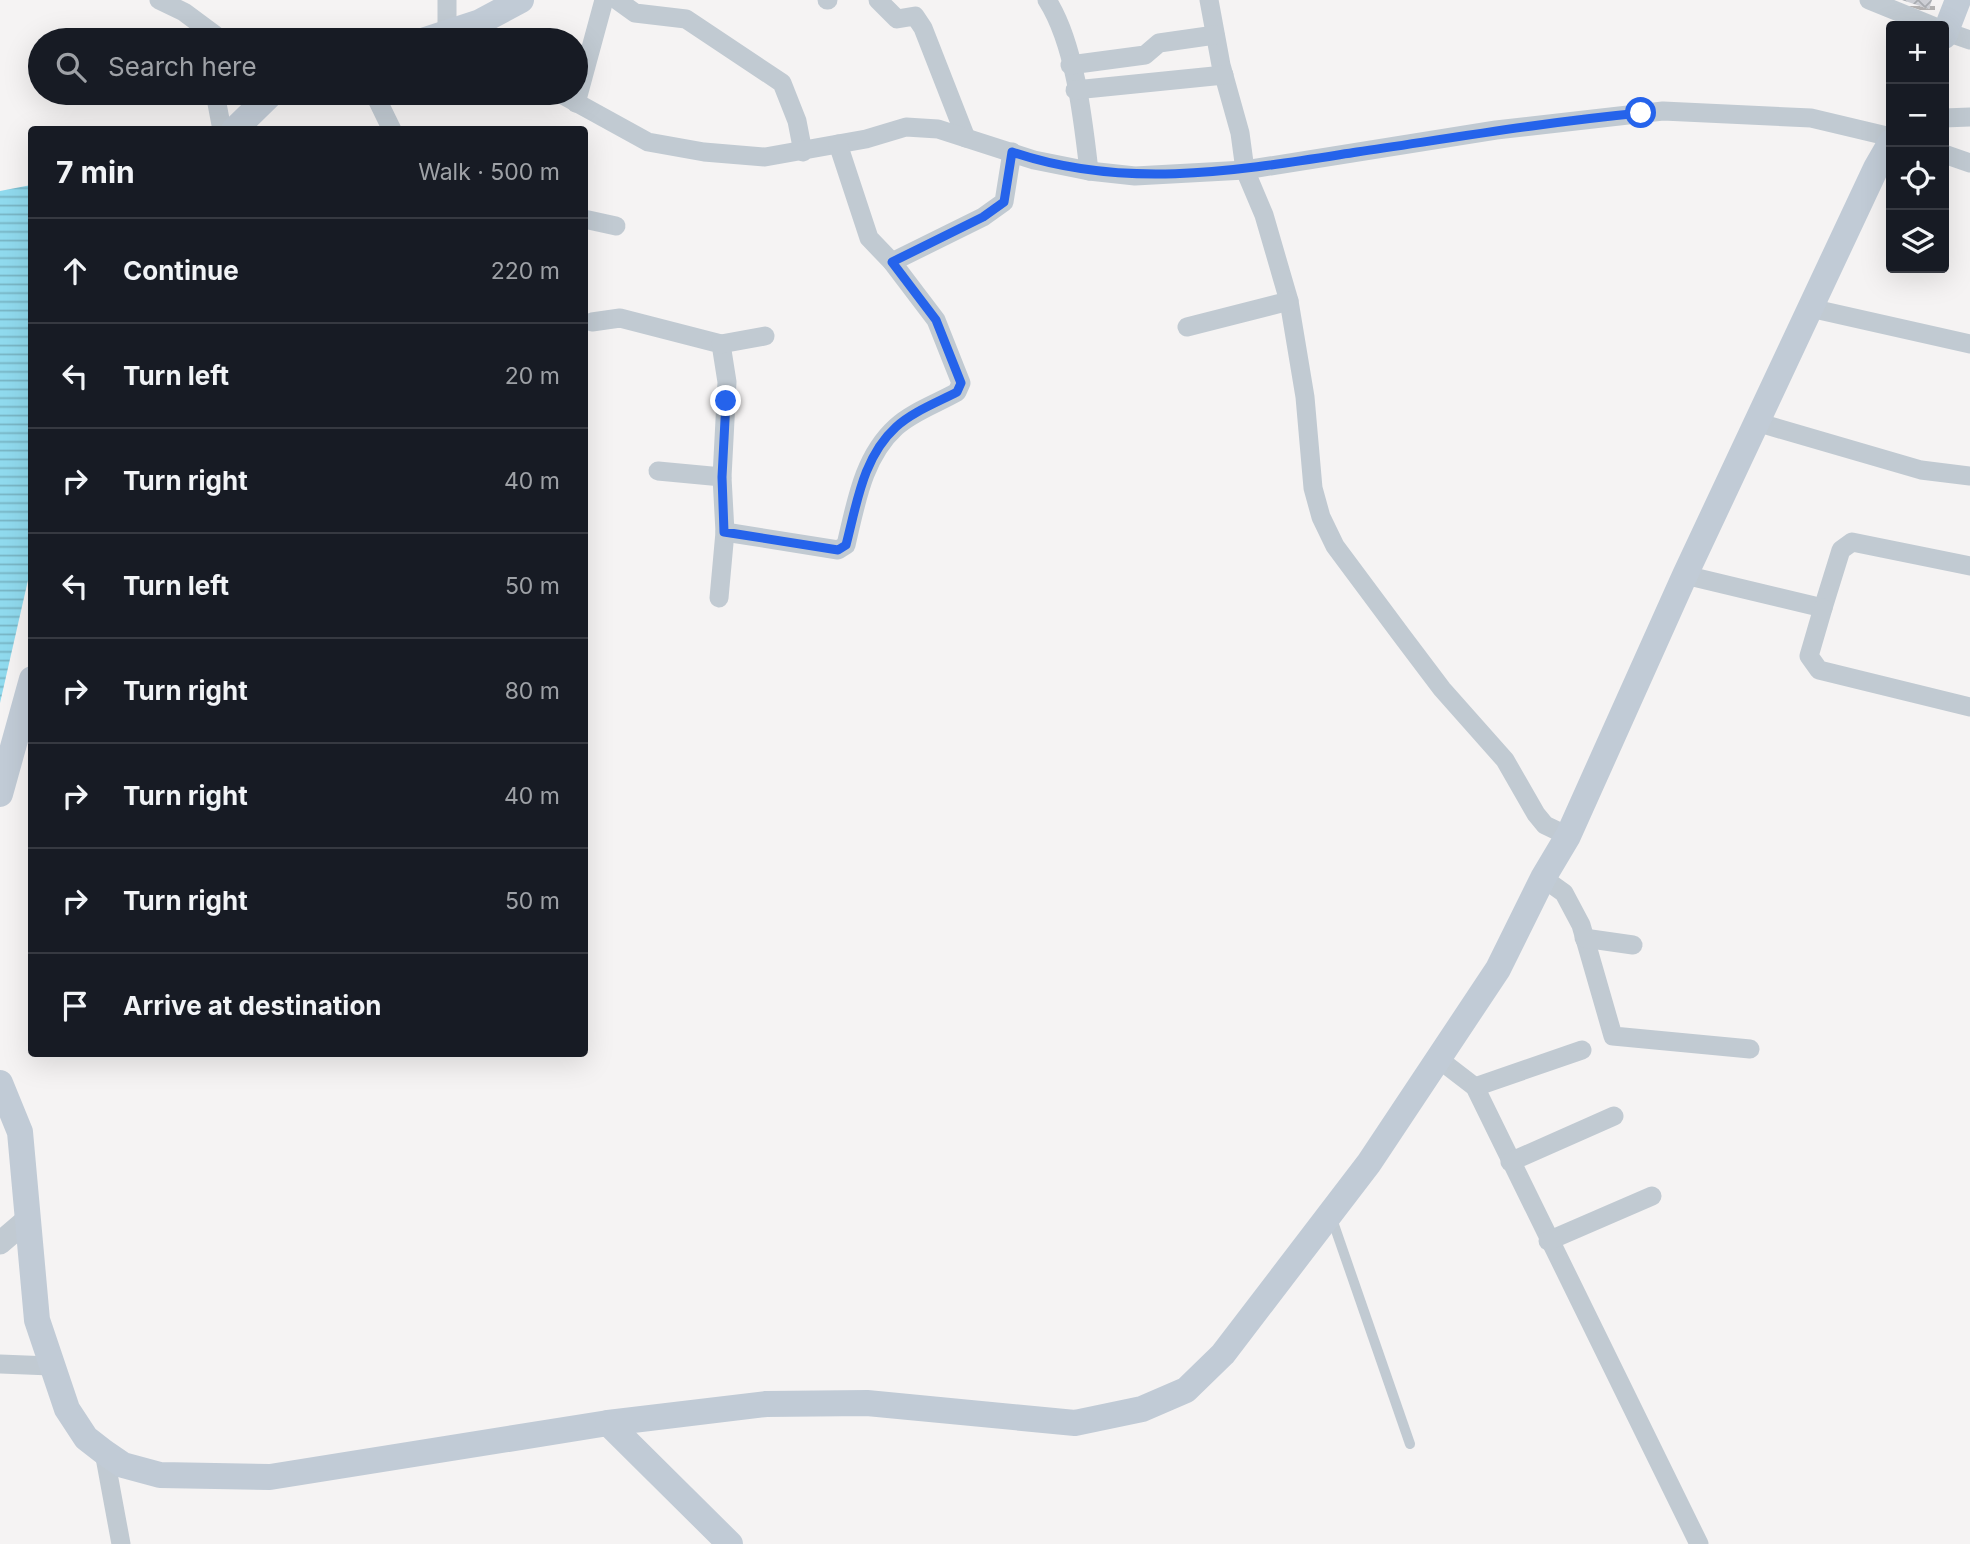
<!DOCTYPE html>
<html lang="en">
<head>
<meta charset="utf-8">
<style>
	body { margin:0; font-family:Inter,sans-serif; background:#20242c; color:#f1f3f6 }
	.controls { position:absolute; right:21px; top:21px; display:grid; overflow:hidden; border-radius:7px; box-shadow:0 7px 28px #0002 }
	.controls button { width:63px; height:63px; display:grid; place-items:center; padding:0; border:0; border-bottom:2px solid #363941; background:#171b24; color:#f1f3f6; font:35px sans-serif }
	.stop { position:absolute; width:21px; height:21px; margin:-16px; border:5px solid #2563eb; border-radius:50%; background:#fff }
	.stop.end { background:#2563eb; border-color:#fff; box-shadow:0 2px 7px #0008 }
	.list { margin:0; padding:0; list-style:none }
	h2 { display:flex; justify-content:space-between; align-items:center; height:91px; margin:0; padding:0 28px; font-size:30px }
	h2 small { font-size:23px; font-weight:400; color:#9ea1a6 }
	.list li { display:grid; grid-template-columns:46px 1fr auto; gap:21px; align-items:center; box-sizing:border-box; height:105px; padding:0 28px; border-top:2px solid #363941 }
	.list b { display:block; font-size:26px; white-space:nowrap }
	.list em { font-size:23px; font-style:normal; color:#9ea1a6 }
	.icon { flex:none; width:38px; height:38px; fill:none; stroke:currentColor; stroke-width:2; stroke-linecap:round; stroke-linejoin:round }
	.map { position:relative; flex:none; width:1970px; height:1544px; overflow:hidden }
	.search { position:absolute; background:#171b24; box-shadow:0 7px 28px #0002; left:28px; top:28px; width:560px; height:77px; display:flex; align-items:center; gap:18px; box-sizing:border-box; padding:0 24px; border-radius:38px; color:#9ea1a6; font-size:26px }
	.panel { position:absolute; background:#171b24; box-shadow:0 7px 28px #0002; left:28px; top:126px; width:560px; height:931px; border-radius:7px }
	.map>svg:first-child { display:block }
</style>
</head>
<body>
<div class="map">
<svg width="1970" height="1544" viewBox="0 0 1970 1544">
	<defs>
		<pattern id="water-rules" width="6" height="5" patternUnits="userSpaceOnUse" patternTransform="scale(1.75)"><rect width="6" height="5" fill="#90daee"/><path d="M0 2.5h6" fill="none" stroke="#78b4c4"/></pattern>
		<pattern id="building-cross-hatch" width="8" height="8" patternUnits="userSpaceOnUse" patternTransform="scale(1.75)"><rect width="8" height="8" fill="#cdcfd5"/><path d="M0 0l8 8M0 8l8-8" fill="none" stroke="#a8abb0"/></pattern>
		<filter id="shadow"><feDropShadow dx="6" dy="6" stdDeviation="0" flood-color="#0004"/></filter>
	</defs>
	<rect width="100%" height="100%" fill="#f5f3f3"/>
	<path fill="url(#water-rules)" d="M 31,185 L 31,567 L 0,703 L 0,191 Z"/>
	<path fill="url(#building-cross-hatch)" filter="url(#shadow)" d="M 1902,0 L 1932,0 L 1929,9 Z"/>
	<g fill="none" stroke-linecap="round" stroke-linejoin="round">
		<path stroke="#c1cad2" stroke-width="10" d="M 1332,1219 L 1410,1444"/>
		<g stroke="#c1cad2" stroke-width="19">
			<path d="M 159,0 L 184,12 L 215,35 L 215,40"/>
			<path d="M 447,0 L 447,33"/>
			<path d="M 617,0 L 635,13 L 686,19 L 782,83 L 797,121 L 803,152"/>
			<path d="M 827,0 L 828,0"/>
			<path d="M 878,0 L 897,19 L 915,16 L 923,28 L 966,138"/>
			<path d="M 1047,0 C 1075,44 1083,119 1089,171"/>
			<path d="M 1209,0 L 1221,65 L 1240,133 L 1245,170 L 1264,215 L 1289,301 L 1305,397 L 1313,488 L 1321,517 L 1335,546 L 1402,636 L 1442,689 L 1505,760 L 1536,814 L 1545,825 L 1568,836"/>
			<path d="M 1869,0 L 1933,26"/>
			<path d="M 1944,31 L 1970,40"/>
			<path d="M 1070,65 L 1145,55 L 1159,43 L 1215,35"/>
			<path d="M 1075,90 L 1224,75"/>
			<path d="M 215,93 L 222,130"/>
			<path d="M 374,93 L 392,130"/>
			<path d="M 559,93 L 648,142 L 704,152 L 765,157 L 866,139 L 906,127 L 938,129 L 1034,160 L 1089,171 L 1135,176 L 1245,170 L 1496,130 L 1663,111 L 1811,118 L 1891,137"/>
			<path d="M 576,103 L 604,0"/>
			<path d="M 1944,118 L 1970,117"/>
			<path d="M 1944,154 L 1970,163"/>
			<path d="M 584,219 L 616,226"/>
			<path d="M 892,262 L 983,217 L 1004,202 L 1012,152"/>
			<path d="M 1810,308 L 1970,344"/>
			<path d="M 592,322 L 620,318 L 721,344 L 727,382 L 722,477 L 725,532 L 719,598"/>
			<path d="M 1187,327 L 1289,301"/>
			<path d="M 721,344 L 765,336"/>
			<path d="M 1756,422 L 1921,470 L 1970,476"/>
			<path d="M 658,471 L 722,477"/>
			<path d="M 725,532 L 838,550 L 846,545 C 856,503 863,457 896,427 C 912,412 938,403 957,392 L 961,383 L 936,320 L 892,262 L 869,238 L 838,144"/>
			<path d="M 1685,575 L 1823,608 L 1841,550 L 1852,542 L 1970,566"/>
			<path d="M 1823,608 L 1809,656 L 1819,670 L 1970,707"/>
			<path d="M 1543,878 L 1564,893 L 1581,925 L 1613,1036 L 1750,1049"/>
			<path d="M 1584,938 L 1633,945"/>
			<path d="M 1436,1057 L 1475,1087 L 1699,1544"/>
			<path d="M 1475,1087 L 1582,1050"/>
			<path d="M 1510,1162 L 1614,1116"/>
			<path d="M 1548,1241 L 1652,1196"/>
			<path d="M 0,1364 L 51,1366"/>
			<path d="M 104,1452 L 121,1544"/>
		</g>
		<path stroke="#c1cad2" stroke-width="23" d="M 0,1243 L 28,1219"/>
		<g stroke="#c1cbd6" stroke-width="26">
			<path d="M 1944,36 L 1958,0"/>
			<path d="M 425,40 L 480,22 L 521,0"/>
			<path d="M 234,130 L 272,93"/>
			<path d="M 0,794 L 32,679"/>
			<path d="M 0,1083 L 20,1132 L 37,1320 L 67,1409 L 86,1438 L 104,1452 L 123,1465 L 160,1475 L 270,1477 L 608,1423 L 766,1404 L 867,1403 L 1075,1423 L 1142,1409 L 1186,1390 L 1223,1354 L 1369,1163 L 1498,969 L 1543,878 L 1568,836 L 1685,575 L 1876,168 L 1891,142"/>
			<path d="M 608,1423 L 730,1544"/>
		</g>
	</g>
	<g fill="none" stroke-linecap="round" stroke-linejoin="round">
		<path stroke="#2563eb" stroke-width="9" d="M 726,401 L 722,477 L 724,532 L 838,550 L 846,545 C 857,503 863,457 896,427 C 912,412 938,402 957,392 L 961,383 L 936,320 L 892,262 L 983,217 L 1004,202 L 1012,152 C 1126,191 1241,170 1357,152 C 1452,138 1546,122 1641,113"/>
	</g>
</svg>
<div class="controls">
<button>+</button>
<button>−</button>
<button><svg class="icon" aria-label="locate" viewBox="0 0 24 24"><circle cx="12" cy="12" r="6"/><path d="M12 2v4M12 18v4M2 12h4M18 12h4"/></svg></button>
<button><svg class="icon" aria-label="layers" viewBox="0 0 24 24"><path d="M12 4l9 5-9 5-9-5zM3 14l9 5 9-5"/></svg></button>
</div>
<div class="stop" style="left:1641px;top:113px"></div>
<div class="stop end" style="left:726px;top:401px"></div>
<div class="search"><svg class="icon" aria-label="search" viewBox="0 0 24 24"><circle cx="10" cy="10" r="6"/><path d="M15 15l6 6"/></svg>Search here</div>
<section class="panel">
<h2>7 min<small>Walk · 500 m</small></h2>
<ul class="list">
<li><svg class="icon" aria-label="ahead" viewBox="0 0 24 24"><path d="M12 20V5M6 11l6-6 6 6"/></svg><div><b>Continue</b></div><em>220 m</em></li>
<li><svg class="icon" aria-label="left" viewBox="0 0 24 24"><path d="M17 20v-9H6M10 6l-5 5 5 5"/></svg><div><b>Turn left</b></div><em>20 m</em></li>
<li><svg class="icon" aria-label="right" viewBox="0 0 24 24"><path d="M7 20v-9h11M14 6l5 5-5 5"/></svg><div><b>Turn right</b></div><em>40 m</em></li>
<li><svg class="icon" aria-label="left" viewBox="0 0 24 24"><path d="M17 20v-9H6M10 6l-5 5 5 5"/></svg><div><b>Turn left</b></div><em>50 m</em></li>
<li><svg class="icon" aria-label="right" viewBox="0 0 24 24"><path d="M7 20v-9h11M14 6l5 5-5 5"/></svg><div><b>Turn right</b></div><em>80 m</em></li>
<li><svg class="icon" aria-label="right" viewBox="0 0 24 24"><path d="M7 20v-9h11M14 6l5 5-5 5"/></svg><div><b>Turn right</b></div><em>40 m</em></li>
<li><svg class="icon" aria-label="right" viewBox="0 0 24 24"><path d="M7 20v-9h11M14 6l5 5-5 5"/></svg><div><b>Turn right</b></div><em>50 m</em></li>
<li><svg class="icon" aria-label="arrive" viewBox="0 0 24 24"><path d="M6 21V4h12l-3 4 3 4H6"/></svg><div><b>Arrive at destination</b></div></li>
</ul>
</section>
</div>
</body>
</html>
